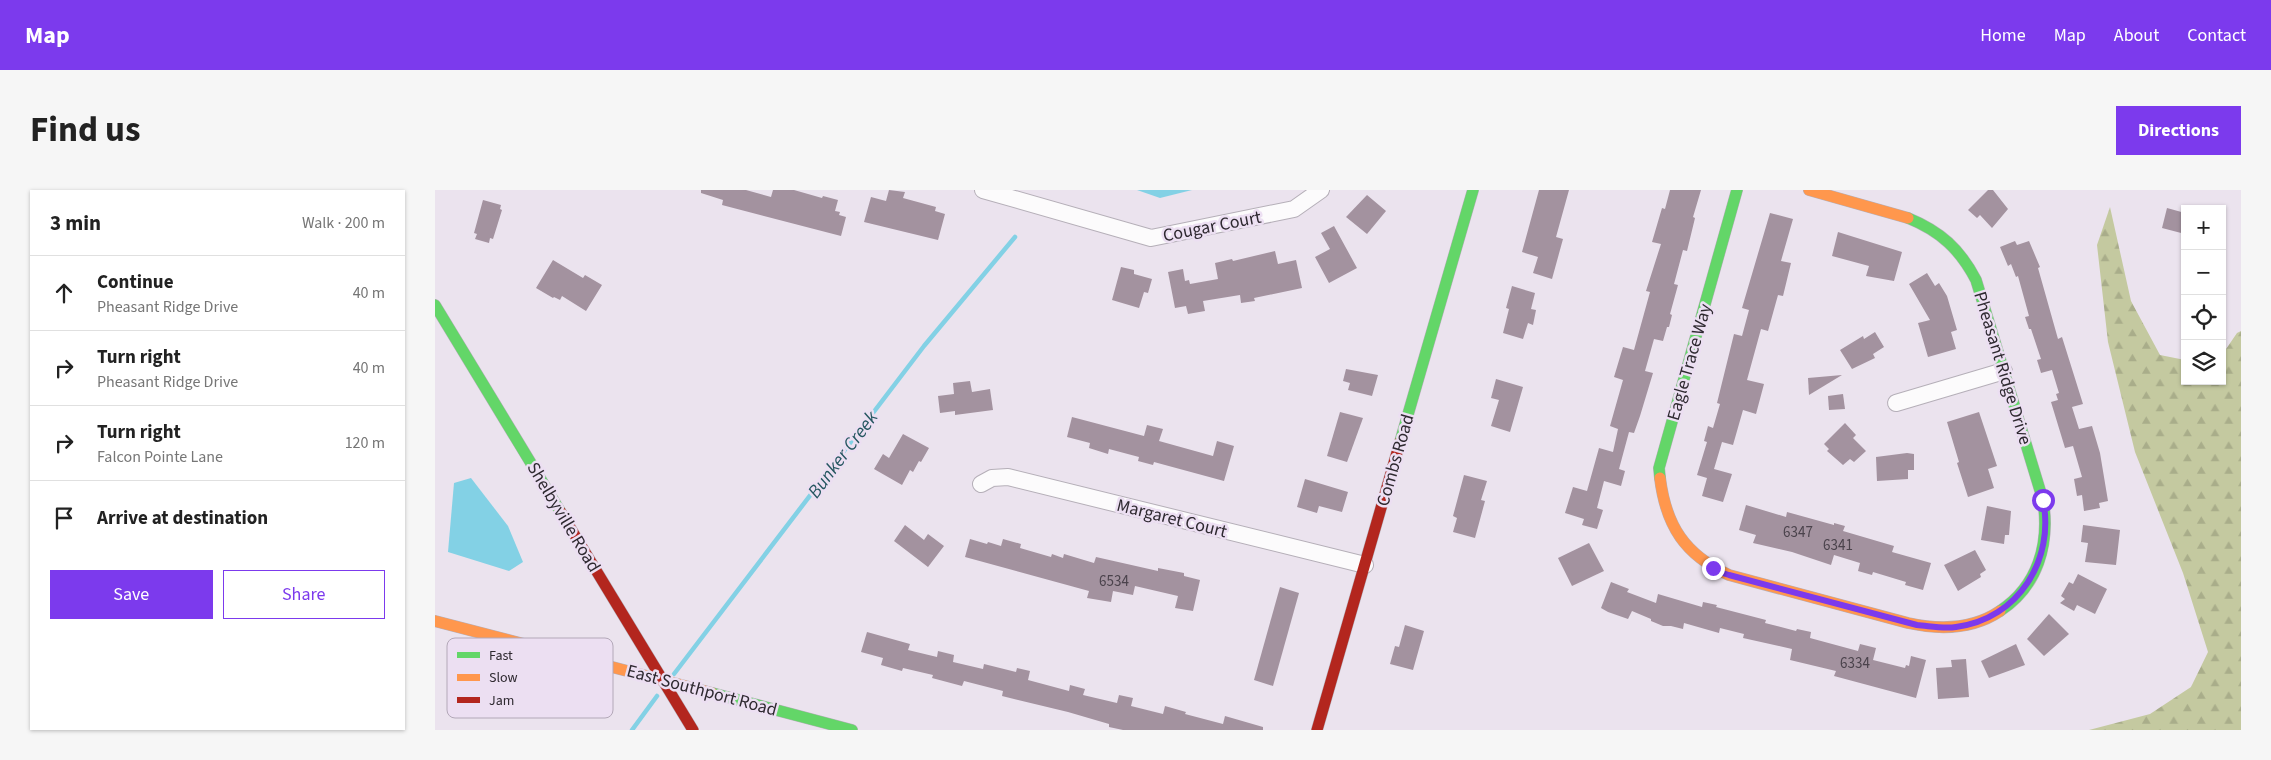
<!DOCTYPE html>
<html lang="en">
<head>
<meta charset="utf-8">
<style>
	body { margin:0; font-family:"Source Sans 3",sans-serif; background:#f6f6f6; color:#222 }
	.controls { position:absolute; right:15px; top:15px; display:grid; overflow:hidden; border-radius:0px; box-shadow:0 1px 4px #0004 }
	.controls button { width:45px; height:45px; display:grid; place-items:center; padding:0; border:0; border-bottom:1px solid #e0e0e0; background:#fff; color:#222; font:25px sans-serif }
	.stop { position:absolute; width:15px; height:15px; margin:-11px; border:4px solid #7c3aed; border-radius:50%; background:#fff }
	.stop.end { background:#7c3aed; border-color:#fff; box-shadow:0 1px 5px #0008 }
	.list { margin:0; padding:0; list-style:none }
	h2 { display:flex; justify-content:space-between; align-items:center; height:65px; margin:0; padding:0 20px; font-size:21px }
	h2 small { font-size:16px; font-weight:400; color:#767676 }
	.list li { display:grid; grid-template-columns:32px 1fr auto; gap:15px; align-items:center; box-sizing:border-box; height:75px; padding:0 20px; border-top:1px solid #e0e0e0 }
	.list b { display:block; font-size:19px; white-space:nowrap }
	.list p { margin:0; font-size:16px; white-space:nowrap; color:#767676 }
	.list em { font-size:16px; font-style:normal; color:#767676 }
	.actions { display:flex; gap:10px; padding:15px 20px }
	.actions a { flex:1; padding:11px 0; border:1px solid #7c3aed; border-radius:0px; text-align:center; font-size:18px; color:#7c3aed }
	.actions .main { background:#7c3aed; color:#fff }
	.icon { flex:none; width:28px; height:28px; fill:none; stroke:currentColor; stroke-width:2; stroke-linecap:round; stroke-linejoin:round }
	.map { position:relative; flex:none; width:1806px; height:540px; overflow:hidden; border-radius:0px }
	header { display:flex; align-items:center; gap:30px; box-sizing:border-box; height:70px; padding:0 25px; background:#7c3aed; color:#fff }
	header strong { font-size:24px }
	nav { display:flex; gap:28px; margin-inline-start:auto; font-size:18px }
	.intro { display:flex; align-items:center; justify-content:space-between; box-sizing:border-box; height:120px; padding:0 30px }
	h1 { margin:0; font-size:35px }
	.button { padding:12px 22px; border-radius:0px; background:#7c3aed; color:#fff; font-size:18px; font-weight:700 }
	main { display:flex; gap:30px; padding:0 30px }
	aside { flex:1; background:#fff; border-radius:0px; box-shadow:0 1px 4px #0004 }
	.map>svg:first-child { display:block }
</style>
</head>
<body>
<header>
<strong>Map</strong>
<nav><a>Home</a><a>Map</a><a>About</a><a>Contact</a></nav>
</header>
<div class="intro"><h1>Find us</h1><a class="button">Directions</a></div>
<main>
<aside>
<h2>3 min<small>Walk · 200 m</small></h2>
<ul class="list">
<li><svg class="icon" aria-label="ahead" viewBox="0 0 24 24"><path d="M12 20V5M6 11l6-6 6 6"/></svg><div><b>Continue</b><p>Pheasant Ridge Drive</p></div><em>40 m</em></li>
<li><svg class="icon" aria-label="right" viewBox="0 0 24 24"><path d="M7 20v-9h11M14 6l5 5-5 5"/></svg><div><b>Turn right</b><p>Pheasant Ridge Drive</p></div><em>40 m</em></li>
<li><svg class="icon" aria-label="right" viewBox="0 0 24 24"><path d="M7 20v-9h11M14 6l5 5-5 5"/></svg><div><b>Turn right</b><p>Falcon Pointe Lane</p></div><em>120 m</em></li>
<li><svg class="icon" aria-label="arrive" viewBox="0 0 24 24"><path d="M6 21V4h12l-3 4 3 4H6"/></svg><div><b>Arrive at destination</b></div></li>
</ul>
<div class="actions"><a class="main">Save</a><a>Share</a></div>
</aside>
<div class="map">
<svg width="1806" height="540" viewBox="0 0 1806 540">
	<defs>
		<pattern id="forest-firs" width="22" height="20" patternUnits="userSpaceOnUse" patternTransform="scale(1.25)"><rect width="22" height="20" fill="#c4c9a0"/><path d="M5 1l3.5 6h-7zM16 11l3.5 6h-7z" fill="#a9ad8a"/></pattern>
	</defs>
	<rect width="100%" height="100%" fill="#ebe3ee"/>
	<path fill="url(#forest-firs)" d="M 1675,17 L 1696,111 L 1725,165 L 1750,170 L 1750,191 L 1787,191 L 1787,165 L 1802,143 L 1806,141 L 1806,540 L 1654,540 L 1715,524 L 1756,497 L 1773,462 L 1748,383 L 1700,262 L 1673,152 L 1662,55 Z"/>
	<g fill="#83d1e5">
		<path d="M 702,0 L 757,0 L 725,8 Z"/>
		<path d="M 36,288 L 73,336 L 88,372 L 74,381 L 13,362 L 19,293 Z"/>
	</g>
	<g fill="none" stroke-linecap="round" stroke-linejoin="round">
		<g stroke="#83d1e5" stroke-width="4.5">
			<path d="M 239,484 L 489,156 L 580,47"/>
			<path d="M 197,540 L 222,506"/>
		</g>
	</g>
	<g fill="#a3929f">
		<path d="M 266,0 L 311,0 L 336,7 L 338,0 L 359,0 L 387,8 L 388,6 L 403,10 L 400,21 L 405,22 L 404,25 L 411,27 L 406,46 L 287,15 L 288,10 L 266,3 Z"/>
		<path d="M 454,0 L 470,2 L 468,8 L 501,17 L 500,21 L 510,24 L 503,50 L 429,32 L 436,7 L 451,11 Z"/>
		<path d="M 1104,0 L 1134,0 L 1121,47 L 1128,49 L 1117,89 L 1098,83 L 1103,67 L 1087,62 Z"/>
		<path d="M 1235,0 L 1266,0 L 1258,27 L 1260,28 L 1252,61 L 1248,60 L 1239,94 L 1243,95 L 1235,124 L 1237,125 L 1234,137 L 1232,137 L 1228,151 L 1219,149 L 1210,181 L 1218,183 L 1205,226 L 1199,243 L 1194,242 L 1184,279 L 1190,281 L 1186,296 L 1169,291 L 1162,318 L 1168,320 L 1162,339 L 1147,335 L 1149,329 L 1130,323 L 1138,297 L 1152,301 L 1164,258 L 1178,262 L 1183,239 L 1175,236 L 1188,190 L 1179,187 L 1188,157 L 1199,160 L 1215,102 L 1211,101 L 1226,54 L 1217,52 L 1227,18 L 1230,19 Z"/>
		<path d="M 1553,0 L 1558,0 L 1573,19 L 1557,38 L 1545,25 L 1542,28 L 1533,20 Z"/>
		<path d="M 932,5 L 951,21 L 932,44 L 911,27 Z"/>
		<path d="M 48,10 L 66,15 L 65,19 L 67,20 L 58,49 L 55,48 L 54,53 L 40,49 L 42,44 L 39,43 Z"/>
		<path d="M 1732,18 L 1750,23 L 1750,44 L 1727,38 Z"/>
		<path d="M 1335,23 L 1358,29 L 1346,71 L 1356,73 L 1348,106 L 1343,105 L 1333,141 L 1326,139 L 1312,190 L 1329,194 L 1321,224 L 1308,220 L 1298,255 L 1287,252 L 1279,279 L 1297,284 L 1288,312 L 1267,306 L 1272,288 L 1262,285 L 1272,252 L 1269,251 L 1273,236 L 1278,238 L 1285,214 L 1282,213 L 1299,144 L 1307,146 L 1314,120 L 1307,118 Z"/>
		<path d="M 899,36 L 922,78 L 894,93 L 880,67 L 895,59 L 886,43 Z"/>
		<path d="M 1403,42 L 1467,62 L 1459,91 L 1431,86 L 1434,76 L 1397,66 Z"/>
		<path d="M 1580,51 L 1582,55 L 1594,51 L 1605,77 L 1603,78 L 1623,149 L 1627,147 L 1648,214 L 1637,217 L 1644,239 L 1657,236 L 1665,263 L 1673,311 L 1664,313 L 1665,318 L 1649,321 L 1647,305 L 1642,306 L 1639,289 L 1647,287 L 1638,256 L 1630,258 L 1616,212 L 1623,210 L 1621,204 L 1624,203 L 1617,180 L 1606,183 L 1602,170 L 1606,169 L 1596,139 L 1594,139 L 1590,127 L 1594,126 L 1583,86 L 1581,87 L 1576,74 L 1573,76 L 1565,57 Z"/>
		<path d="M 840,61 L 843,74 L 861,70 L 867,98 L 819,108 L 820,111 L 806,113 L 805,105 L 768,111 L 770,121 L 753,124 L 751,116 L 740,118 L 733,82 L 748,79 L 750,91 L 754,90 L 755,94 L 783,89 L 780,73 L 797,69 L 798,71 Z"/>
		<path d="M 118,70 L 148,88 L 150,85 L 167,95 L 151,121 L 127,106 L 125,110 L 119,107 L 118,108 L 101,98 Z"/>
		<path d="M 686,77 L 699,80 L 699,84 L 717,89 L 713,103 L 709,102 L 704,118 L 677,110 Z"/>
		<path d="M 1492,83 L 1500,96 L 1504,93 L 1512,106 L 1522,140 L 1516,142 L 1521,159 L 1493,167 L 1483,133 L 1495,130 L 1474,94 Z"/>
		<path d="M 1077,96 L 1100,103 L 1096,119 L 1101,120 L 1098,135 L 1093,133 L 1088,149 L 1068,143 L 1074,119 L 1071,118 Z"/>
		<path d="M 1440,142 L 1449,157 L 1438,164 L 1440,168 L 1417,179 L 1405,160 L 1428,146 L 1429,149 Z"/>
		<path d="M 911,179 L 943,185 L 937,206 L 913,200 L 915,193 L 908,191 Z"/>
		<path d="M 1407,185 L 1374,205 L 1373,188 Z"/>
		<path d="M 1061,189 L 1088,197 L 1075,242 L 1056,236 L 1064,210 L 1056,208 Z"/>
		<path d="M 535,191 L 537,202 L 555,199 L 558,220 L 520,225 L 520,221 L 505,223 L 503,206 L 519,204 L 518,193 Z"/>
		<path d="M 1408,204 L 1410,219 L 1394,220 L 1393,206 Z"/>
		<path d="M 905,222 L 928,228 L 912,272 L 892,266 Z"/>
		<path d="M 1544,222 L 1562,276 L 1553,279 L 1559,298 L 1533,307 L 1522,273 L 1524,272 L 1512,232 Z"/>
		<path d="M 637,227 L 709,246 L 712,235 L 728,239 L 724,251 L 778,266 L 782,251 L 799,256 L 789,291 L 719,272 L 718,275 L 703,271 L 704,267 L 674,259 L 673,264 L 654,258 L 655,253 L 632,247 Z"/>
		<path d="M 1410,233 L 1421,245 L 1418,248 L 1431,261 L 1419,272 L 1415,269 L 1408,275 L 1392,261 L 1394,259 L 1389,254 Z"/>
		<path d="M 468,244 L 494,258 L 486,272 L 484,271 L 478,282 L 475,280 L 467,295 L 439,279 L 448,264 L 454,268 Z"/>
		<path d="M 1472,263 L 1479,264 L 1479,280 L 1473,280 L 1473,289 L 1442,291 L 1441,267 Z"/>
		<path d="M 1029,285 L 1052,291 L 1046,310 L 1050,311 L 1040,348 L 1018,342 L 1022,328 L 1018,326 Z"/>
		<path d="M 870,289 L 913,302 L 907,322 L 884,316 L 882,323 L 862,317 Z"/>
		<path d="M 1311,315 L 1351,327 L 1352,322 L 1399,335 L 1399,333 L 1410,336 L 1408,341 L 1459,356 L 1457,362 L 1496,373 L 1488,400 L 1470,395 L 1471,392 L 1438,382 L 1437,385 L 1423,381 L 1425,373 L 1399,365 L 1396,375 L 1357,362 L 1318,353 L 1321,345 L 1304,340 Z"/>
		<path d="M 1552,316 L 1576,321 L 1574,345 L 1570,345 L 1569,354 L 1546,350 Z"/>
		<path d="M 470,335 L 489,350 L 493,344 L 509,356 L 493,377 L 459,351 Z"/>
		<path d="M 1648,335 L 1685,340 L 1681,375 L 1650,372 L 1653,353 L 1646,352 Z"/>
		<path d="M 535,349 L 552,354 L 553,352 L 566,356 L 568,349 L 586,354 L 585,358 L 616,367 L 617,364 L 628,368 L 629,364 L 659,373 L 661,367 L 723,381 L 723,378 L 749,383 L 749,386 L 765,390 L 758,421 L 740,418 L 743,406 L 700,396 L 698,405 L 678,401 L 676,412 L 652,408 L 654,401 L 530,367 Z"/>
		<path d="M 1154,353 L 1169,381 L 1137,396 L 1123,368 Z"/>
		<path d="M 1540,360 L 1551,380 L 1545,384 L 1546,387 L 1523,401 L 1509,375 Z"/>
		<path d="M 1643,384 L 1672,399 L 1660,424 L 1642,415 L 1639,421 L 1625,413 L 1630,409 L 1626,406 L 1634,392 L 1638,394 Z"/>
		<path d="M 1176,392 L 1194,399 L 1192,402 L 1221,413 L 1223,404 L 1267,417 L 1268,412 L 1282,415 L 1281,417 L 1331,430 L 1330,433 L 1361,441 L 1362,439 L 1376,442 L 1375,448 L 1423,461 L 1425,454 L 1441,458 L 1438,470 L 1470,478 L 1471,475 L 1474,476 L 1476,466 L 1491,470 L 1481,508 L 1399,486 L 1401,481 L 1355,470 L 1357,459 L 1308,448 L 1309,444 L 1285,438 L 1284,443 L 1249,433 L 1248,439 L 1236,436 L 1228,436 L 1216,431 L 1216,429 L 1197,421 L 1193,429 L 1173,422 L 1166,418 Z"/>
		<path d="M 845,397 L 864,403 L 838,496 L 819,490 Z"/>
		<path d="M 1614,424 L 1634,444 L 1609,466 L 1592,449 Z"/>
		<path d="M 970,435 L 989,441 L 978,480 L 955,474 L 960,456 L 964,457 Z"/>
		<path d="M 432,442 L 475,454 L 473,460 L 502,467 L 503,461 L 519,465 L 518,472 L 548,479 L 549,474 L 581,482 L 582,478 L 595,481 L 593,490 L 634,501 L 635,495 L 650,499 L 648,505 L 682,513 L 684,505 L 698,508 L 696,516 L 728,524 L 730,516 L 751,522 L 750,524 L 788,534 L 790,526 L 828,537 L 828,540 L 688,540 L 674,537 L 674,534 L 633,522 L 567,506 L 568,501 L 529,491 L 527,496 L 497,488 L 498,485 L 468,478 L 467,481 L 446,475 L 448,468 L 426,462 Z"/>
		<path d="M 1581,454 L 1590,475 L 1554,488 L 1546,471 Z"/>
		<path d="M 1531,469 L 1534,507 L 1503,509 L 1501,478 L 1517,477 L 1516,470 Z"/>
	</g>
	<g fill="none" stroke-linecap="round" stroke-linejoin="round">
		<defs>
			<g id="street">
				<path d="M 548,0 L 716,48 L 859,19 L 886,0"/>
				<path d="M 1461,213 L 1569,181"/>
				<path d="M 546,294 L 557,288 L 573,287 L 930,375"/>
			</g>
			<g id="fast">
				<path d="M 1473,28 C 1505,41 1525,59 1541,90 L 1608,310 C 1615,354 1603,396 1565,421"/>
				<path d="M 0,115 L 125,321"/>
				<path d="M 965,252 L 1038,0"/>
				<path d="M 1225,288 L 1224,278 L 1302,0"/>
				<path d="M 277,503 L 417,540"/>
			</g>
			<g id="slow">
				<path d="M 1374,0 L 1473,28"/>
				<path d="M 1225,288 C 1231,336 1250,365 1294,385 L 1473,433 C 1505,440 1537,440 1565,421"/>
				<path d="M 0,431 L 277,503"/>
			</g>
			<g id="jam">
				<path d="M 125,321 L 258,540"/>
				<path d="M 882,540 L 965,252"/>
			</g>
		</defs>
		<use href="#street" stroke="#b5afb8" stroke-width="18"/>
		<use href="#fast" stroke="#b5afb8" stroke-width="12"/>
		<use href="#slow" stroke="#b5afb8" stroke-width="12"/>
		<use href="#jam" stroke="#b5afb8" stroke-width="12"/>
		<use href="#street" stroke="#fcfbfc" stroke-width="16"/>
		<use href="#fast" stroke="#63d668" stroke-width="11"/>
		<use href="#slow" stroke="#ff974d" stroke-width="11"/>
		<use href="#jam" stroke="#b3261e" stroke-width="11"/>
	</g>
	<g fill="none" stroke-linecap="round" stroke-linejoin="round">
		<path stroke="#7c3aed" stroke-width="6" d="M 1278,378 L 1281,381 L 1294,385 L 1482,435 C 1495,436 1508,439 1521,437 C 1584,429 1620,369 1608,310"/>
	</g>
	<g text-anchor="middle" stroke-width="5" stroke-linejoin="round" paint-order="stroke">
		<g font-size="15" fill="#4b434c">
			<text x="1363" y="347">6347</text>
			<text x="1403" y="360">6341</text>
			<text x="679" y="396">6534</text>
			<text x="1420" y="478">6334</text>
		</g>
		<g font-size="18" fill="#2e2930" stroke="#ecdff2">
			<text transform="translate(777 36) rotate(-11)" y="6">Cougar Court</text>
			<text transform="translate(1254 172) rotate(-74)" y="6">Eagle Trace Way</text>
			<text transform="translate(1568 178) rotate(73)" y="6">Pheasant Ridge Drive</text>
			<text transform="translate(960 270) rotate(-74)" y="6">Combs Road</text>
			<text transform="translate(129 327) rotate(59)" y="6">Shelbyville Road</text>
			<text transform="translate(737 328) rotate(14)" y="6">Margaret Court</text>
			<text transform="translate(267 500) rotate(15)" y="6">East Southport Road</text>
		</g>
		<g font-size="19" font-style="italic" fill="#255660" stroke="#ecdff2">
			<text transform="translate(407 264) rotate(-53)" y="7">Bunker Creek</text>
		</g>
	</g>
	<rect x="12" y="448" width="166" height="80" rx="8" fill="#ecdff2" stroke="#b3a8b8" stroke-width="1"/>
	<rect x="22" y="462" width="23" height="6" fill="#63d668"/>
	<rect x="22" y="484" width="23" height="7" fill="#ff974d"/>
	<rect x="22" y="507" width="23" height="6" fill="#b3261e"/>
	<g font-size="14" fill="#2e2930">
		<text x="54" y="470">Fast</text>
		<text x="54" y="492">Slow</text>
		<text x="54" y="515">Jam</text>
	</g>
</svg>
<div class="controls">
<button>+</button>
<button>−</button>
<button><svg class="icon" aria-label="locate" viewBox="0 0 24 24"><circle cx="12" cy="12" r="6"/><path d="M12 2v4M12 18v4M2 12h4M18 12h4"/></svg></button>
<button><svg class="icon" aria-label="layers" viewBox="0 0 24 24"><path d="M12 4l9 5-9 5-9-5zM3 14l9 5 9-5"/></svg></button>
</div>
<div class="stop" style="left:1608px;top:310px"></div>
<div class="stop end" style="left:1278px;top:378px"></div>
</div>
</main>
</body>
</html>
